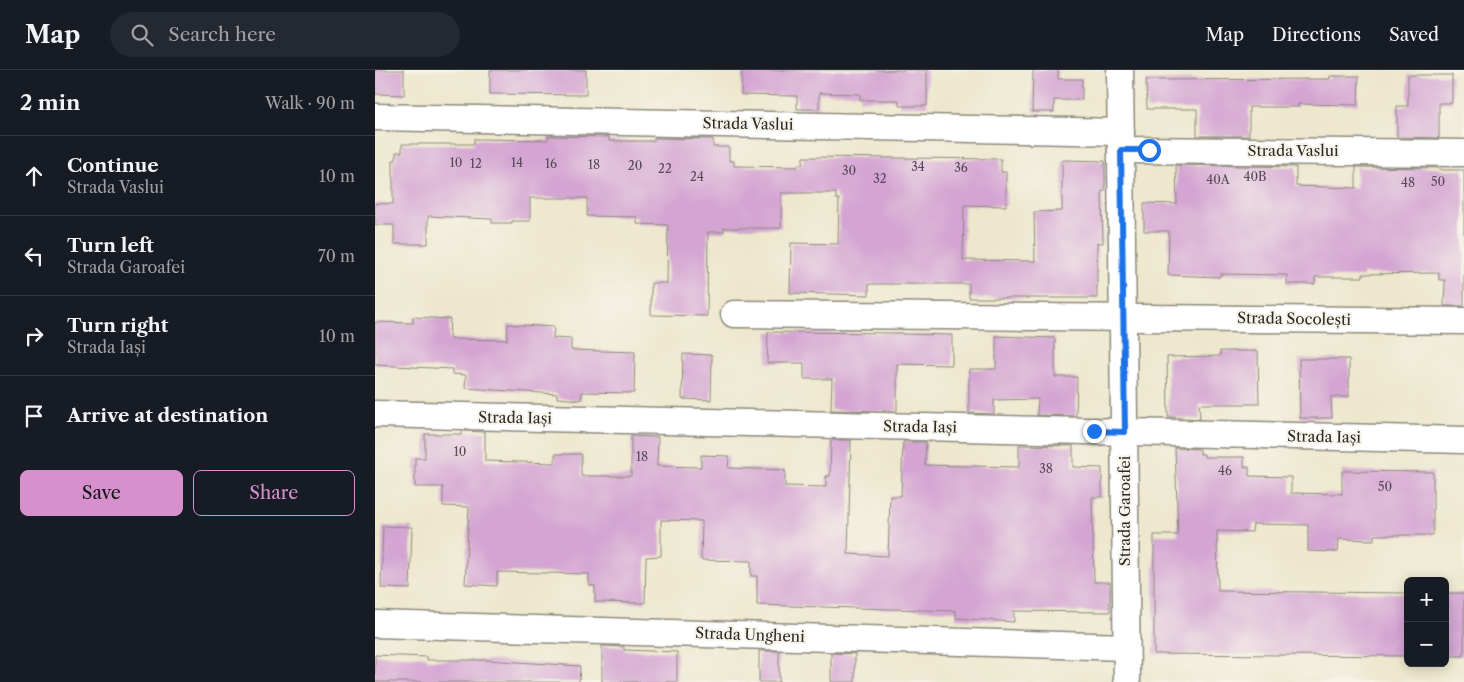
<!DOCTYPE html>
<html lang="en">
<head>
<meta charset="utf-8">
<style>
	body { margin:0; font-family:"Libre Caslon Text",serif; background:#242831; color:#f1f3f6 }
	.controls { position:absolute; right:15px; bottom:15px; display:grid; overflow:hidden; border-radius:8px; box-shadow:0 2px 12px #0003 }
	.controls button { width:45px; height:45px; display:grid; place-items:center; padding:0; border:0; border-bottom:1px solid #363941; background:#171b24; color:#f1f3f6; font:25px sans-serif }
	.stop { position:absolute; width:15px; height:15px; margin:-11px; border:4px solid #1a73e8; border-radius:50%; background:#fff }
	.stop.end { background:#1a73e8; border-color:#fff; box-shadow:0 1px 5px #0008 }
	.list { margin:0; padding:0; list-style:none }
	h2 { display:flex; justify-content:space-between; align-items:center; height:65px; margin:0; padding:0 20px; font-size:21px }
	h2 small { font-size:16px; font-weight:400; color:#9ea1a6 }
	.list li { display:grid; grid-template-columns:32px 1fr auto; gap:15px; align-items:center; box-sizing:border-box; height:80px; padding:0 20px; border-top:1px solid #363941 }
	.list b { display:block; font-size:19px; white-space:nowrap }
	.list p { margin:0; font-size:16px; white-space:nowrap; color:#9ea1a6 }
	.list em { font-size:16px; font-style:normal; color:#9ea1a6 }
	.actions { display:flex; gap:10px; padding:15px 20px }
	.actions a { flex:1; padding:11px 0; border:1px solid #d690ce; border-radius:8px; text-align:center; font-size:18px; color:#d690ce }
	.actions .main { background:#d690ce; color:#111 }
	.icon { flex:none; width:28px; height:28px; fill:none; stroke:currentColor; stroke-width:2; stroke-linecap:round; stroke-linejoin:round }
	.map { position:relative; flex:none; width:1089px; height:612px; overflow:hidden }
	header { display:flex; align-items:center; gap:30px; box-sizing:border-box; height:70px; padding:0 25px; background:#171b24; border-bottom:1px solid #363941 }
	header strong { font-size:24px }
	nav { display:flex; gap:28px; margin-inline-start:auto; font-size:18px }
	.search { width:350px; height:45px; background:#242831; display:flex; align-items:center; gap:12px; box-sizing:border-box; padding:0 18px; border-radius:28px; color:#9ea1a6; font-size:19px }
	main { display:flex }
	aside { flex:1; background:#171b24 }
	.map>svg:first-child { display:block }
</style>
</head>
<body>
<header>
<strong>Map</strong>
<div class="search"><svg class="icon" aria-label="search" viewBox="0 0 24 24"><circle cx="10" cy="10" r="6"/><path d="M15 15l6 6"/></svg>Search here</div>
<nav><a>Map</a><a>Directions</a><a>Saved</a></nav>
</header>
<main>
<aside>
<h2>2 min<small>Walk · 90 m</small></h2>
<ul class="list">
<li><svg class="icon" aria-label="ahead" viewBox="0 0 24 24"><path d="M12 20V5M6 11l6-6 6 6"/></svg><div><b>Continue</b><p>Strada Vaslui</p></div><em>10 m</em></li>
<li><svg class="icon" aria-label="left" viewBox="0 0 24 24"><path d="M17 20v-9H6M10 6l-5 5 5 5"/></svg><div><b>Turn left</b><p>Strada Garoafei</p></div><em>70 m</em></li>
<li><svg class="icon" aria-label="right" viewBox="0 0 24 24"><path d="M7 20v-9h11M14 6l5 5-5 5"/></svg><div><b>Turn right</b><p>Strada Iași</p></div><em>10 m</em></li>
<li><svg class="icon" aria-label="arrive" viewBox="0 0 24 24"><path d="M6 21V4h12l-3 4 3 4H6"/></svg><div><b>Arrive at destination</b></div></li>
</ul>
<div class="actions"><a class="main">Save</a><a>Share</a></div>
</aside>
<div class="map">
<svg width="1089" height="612" viewBox="0 0 1089 612">
	<rect width="100%" height="100%" fill="#f7f3e8"/>
	<filter id="ink" filterUnits="userSpaceOnUse"><feTurbulence type="fractalNoise" baseFrequency=".02" numOctaves="2"/><feDisplacementMap in="SourceGraphic" scale="10" xChannelSelector="R" yChannelSelector="G"/><feConvolveMatrix kernelMatrix="1 2 1 2 8 2 1 2 1" color-interpolation-filters="sRGB"/></filter>
	<filter id="wash" filterUnits="userSpaceOnUse"><feTurbulence type="fractalNoise" baseFrequency=".0096" numOctaves="4" result="noise"/><feDisplacementMap in="SourceGraphic" scale="20" xChannelSelector="R" yChannelSelector="G"/><feGaussianBlur stdDeviation="1.12" result="paint"/><feColorMatrix in="noise" values="0 0 0 0 0 0 0 0 0 0 0 0 0 0 0 0 0 1.4 0 .05"/><feComposite in="paint" operator="in"/></filter>
	<g filter="url(#wash)">
		<rect width="100%" height="100%" fill="#ede7cd"/>
		<g id="blocks">
			<g fill="#d4a5d3">
				<path d="M 0,0 L 29,0 L 29,25 L 0,24 Z"/>
				<path d="M 115,0 L 211,0 L 211,25 L 115,24 Z"/>
				<path d="M 367,0 L 552,0 L 552,36 L 524,36 L 524,30 L 485,30 L 485,24 L 444,23 L 444,39 L 422,39 L 422,26 L 366,25 Z"/>
				<path d="M 658,0 L 683,0 L 683,9 L 707,9 L 707,30 L 679,30 L 679,42 L 657,42 Z"/>
				<path d="M 1033,5 L 1077,5 L 1077,33 L 1064,33 L 1064,68 L 1022,67 L 1022,36 L 1033,36 Z"/>
				<path d="M 955,6 L 984,6 L 983,35 L 923,34 L 923,37 L 874,37 L 874,66 L 822,66 L 822,39 L 772,39 L 771,10 L 955,9 Z"/>
				<path d="M 173,66 L 234,67 L 234,71 L 279,71 L 279,68 L 338,69 L 338,77 L 354,77 L 354,91 L 359,91 L 359,96 L 423,97 L 423,94 L 428,94 L 428,87 L 626,89 L 626,102 L 631,102 L 631,136 L 589,135 L 588,190 L 660,191 L 659,142 L 687,141 L 687,90 L 730,91 L 730,121 L 727,121 L 728,173 L 722,173 L 722,228 L 594,228 L 594,214 L 494,214 L 494,225 L 415,223 L 416,173 L 463,174 L 464,129 L 461,129 L 461,123 L 406,123 L 406,158 L 349,158 L 349,162 L 333,162 L 332,246 L 276,245 L 276,213 L 292,213 L 293,155 L 262,154 L 262,147 L 212,146 L 212,128 L 155,128 L 155,151 L 137,151 L 137,153 L 117,153 L 117,149 L 53,146 L 53,174 L 19,174 L 19,155 L 0,155 L 0,133 L 18,134 L 18,90 L 21,90 L 21,82 L 27,82 L 27,74 L 99,74 L 99,69 L 173,70 Z"/>
				<path d="M 801,95 L 921,97 L 921,116 L 981,118 L 981,97 L 1064,98 L 1064,99 L 1069,100 L 1089,100 L 1089,236 L 1069,236 L 1070,210 L 1064,210 L 1064,203 L 988,204 L 988,207 L 940,207 L 940,214 L 912,214 L 912,205 L 845,204 L 845,207 L 793,205 L 794,161 L 769,161 L 769,133 L 802,134 Z"/>
				<path d="M 38,247 L 75,249 L 74,269 L 132,270 L 133,254 L 179,257 L 178,268 L 196,269 L 196,280 L 260,282 L 259,323 L 207,322 L 206,330 L 182,328 L 182,324 L 90,318 L 91,305 L 77,304 L 77,299 L 0,295 L 0,252 L 38,253 Z"/>
				<path d="M 393,262 L 527,263 L 527,264 L 577,265 L 577,295 L 522,294 L 522,341 L 456,340 L 457,309 L 429,309 L 429,293 L 392,293 Z"/>
				<path d="M 621,266 L 680,268 L 680,307 L 702,307 L 701,346 L 662,345 L 663,329 L 619,330 L 619,344 L 594,343 L 594,299 L 621,299 Z"/>
				<path d="M 845,281 L 883,281 L 884,334 L 824,334 L 825,349 L 793,347 L 792,287 L 845,286 Z"/>
				<path d="M 308,284 L 337,285 L 336,330 L 307,329 Z"/>
				<path d="M 924,289 L 974,289 L 974,327 L 956,327 L 957,348 L 925,348 Z"/>
				<path d="M 87,361 L 110,362 L 110,391 L 180,393 L 180,384 L 206,384 L 206,406 L 256,406 L 256,366 L 283,367 L 282,396 L 326,397 L 326,385 L 354,386 L 353,398 L 410,400 L 410,416 L 451,417 L 451,406 L 455,406 L 456,370 L 476,370 L 473,484 L 513,486 L 515,426 L 526,426 L 528,372 L 551,372 L 550,395 L 644,397 L 644,375 L 698,376 L 698,397 L 727,398 L 727,427 L 717,427 L 719,512 L 735,512 L 735,542 L 639,541 L 639,552 L 581,548 L 581,541 L 382,535 L 382,506 L 376,506 L 376,491 L 326,490 L 327,451 L 286,450 L 286,486 L 271,487 L 270,533 L 220,532 L 220,516 L 214,515 L 214,504 L 122,502 L 122,516 L 90,514 L 94,437 L 68,436 L 68,417 L 40,417 L 40,388 L 50,388 L 50,364 L 87,364 Z"/>
				<path d="M 800,378 L 825,379 L 825,384 L 829,384 L 829,387 L 869,387 L 869,397 L 874,397 L 874,406 L 916,407 L 916,423 L 967,424 L 967,401 L 1058,402 L 1058,465 L 999,465 L 999,470 L 964,469 L 963,482 L 933,481 L 933,455 L 878,454 L 877,462 L 842,461 L 843,521 L 1033,523 L 1033,586 L 779,584 L 779,465 L 803,465 Z"/>
				<path d="M 8,456 L 37,457 L 35,519 L 6,518 Z"/>
				<rect x="1070" y="523" width="19" height="63"/>
				<path d="M 227,576 L 249,577 L 249,580 L 302,582 L 302,612 L 227,612 Z"/>
				<rect x="384" y="581" width="20" height="31"/>
				<path d="M 456,583 L 480,584 L 480,612 L 456,612 Z"/>
				<path d="M 0,585 L 52,587 L 52,590 L 111,590 L 205,596 L 204,612 L 0,612 Z"/>
			</g>
		</g>
	</g>
	<g filter="url(#ink)">
		<use href="#blocks" fill-opacity="0" stroke="#8c897c" stroke-width="1"/>
		<g fill="none" stroke-linecap="round" stroke-linejoin="round">
			<defs>
				<g id="minor">
					<path d="M 745,0 L 752,612"/>
					<path d="M 0,47 L 746,62"/>
					<path d="M 746,80 L 1089,83"/>
					<path d="M 359,244 L 1089,251"/>
					<path d="M 0,344 L 1089,370"/>
					<path d="M 0,554 L 751,577"/>
				</g>
			</defs>
			<use href="#minor" stroke="#8c897c" stroke-width="29"/>
			<use href="#minor" stroke="#fff" stroke-width="26"/>
		</g>
	</g>
	<g fill="none" stroke-linecap="round" stroke-linejoin="round" filter="url(#ink)">
		<path stroke="#1a73e8" stroke-width="6" d="M 719,361 L 750,362 L 746,80 L 774,80"/>
	</g>
	<g text-anchor="middle" stroke-width="4" stroke-linejoin="round" paint-order="stroke">
		<g font-size="12" fill="#554a55">
			<text x="81" y="97">10</text>
			<text x="142" y="97">14</text>
			<text x="101" y="98">12</text>
			<text x="176" y="98">16</text>
			<text x="219" y="99">18</text>
			<text x="260" y="100">20</text>
			<text x="543" y="101">34</text>
			<text x="586" y="102">36</text>
			<text x="290" y="103">22</text>
			<text x="474" y="105">30</text>
			<text x="322" y="111">24</text>
			<text x="880" y="111">40B</text>
			<text x="505" y="113">32</text>
			<text x="843" y="114">40A</text>
			<text x="1063" y="116">50</text>
			<text x="1033" y="117">48</text>
			<text x="85" y="386">10</text>
			<text x="267" y="391">18</text>
			<text x="671" y="403">38</text>
			<text x="850" y="405">46</text>
			<text x="1010" y="421">50</text>
		</g>
		<g font-size="15" fill="#2b2b2b" stroke="#f7f3e8">
			<text transform="translate(373 54) rotate(1)" y="5">Strada Vaslui</text>
			<text x="918" y="86">Strada Vaslui</text>
			<text transform="translate(919 249) rotate(1)" y="5">Strada Socolești</text>
			<text transform="translate(140 348) rotate(1)" y="5">Strada Iași</text>
			<text transform="translate(545 357) rotate(1)" y="5">Strada Iași</text>
			<text transform="translate(949 367) rotate(1)" y="5">Strada Iași</text>
			<text transform="translate(750 441) rotate(-90)" y="5">Strada Garoafei</text>
			<text transform="translate(375 565) rotate(2)" y="5">Strada Ungheni</text>
		</g>
	</g>
</svg>
<div class="controls">
<button>+</button>
<button>−</button>
</div>
<div class="stop" style="left:774px;top:80px"></div>
<div class="stop end" style="left:719px;top:361px"></div>
</div>
</main>
</body>
</html>
